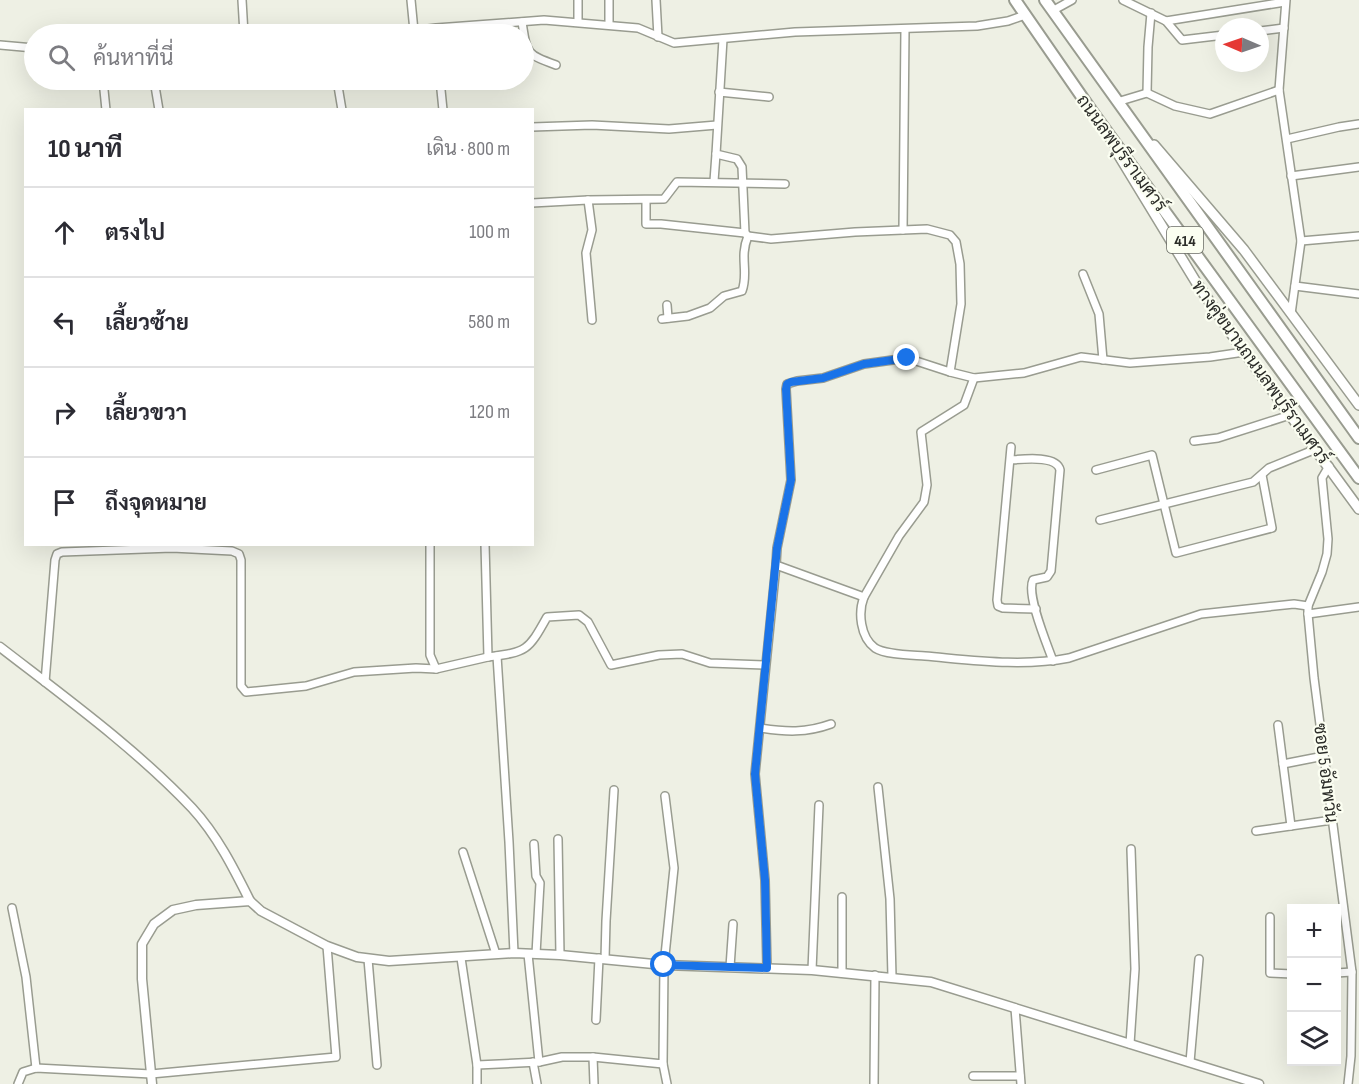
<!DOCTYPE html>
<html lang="th">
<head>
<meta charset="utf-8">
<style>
	body { margin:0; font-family:"Sofia Sans Condensed",Sarabun,sans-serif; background:#f2f2f3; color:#2b2b33 }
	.controls { position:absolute; right:18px; bottom:18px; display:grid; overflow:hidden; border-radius:0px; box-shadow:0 6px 24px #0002 }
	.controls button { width:54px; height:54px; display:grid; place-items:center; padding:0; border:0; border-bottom:2px solid #e1e1e2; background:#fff; color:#2b2b33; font:30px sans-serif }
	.compass { position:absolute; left:1215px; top:18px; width:54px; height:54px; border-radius:50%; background:#fff; box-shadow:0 6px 24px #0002; rotate:272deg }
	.stop { position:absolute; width:18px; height:18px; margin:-14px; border:4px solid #1a73e8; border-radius:50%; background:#fff }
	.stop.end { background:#1a73e8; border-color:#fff; box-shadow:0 2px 6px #0008 }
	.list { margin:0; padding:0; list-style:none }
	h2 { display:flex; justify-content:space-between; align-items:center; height:78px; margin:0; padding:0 24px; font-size:26px }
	h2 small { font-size:20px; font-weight:400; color:#7c7c81 }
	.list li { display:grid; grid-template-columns:39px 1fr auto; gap:18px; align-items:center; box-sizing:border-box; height:90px; padding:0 24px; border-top:2px solid #e1e1e2 }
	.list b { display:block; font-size:22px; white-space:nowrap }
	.list em { font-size:20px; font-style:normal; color:#7c7c81 }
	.icon { flex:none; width:33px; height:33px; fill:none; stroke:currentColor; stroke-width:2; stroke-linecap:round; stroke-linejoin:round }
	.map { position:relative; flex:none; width:1359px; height:1084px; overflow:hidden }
	.search { position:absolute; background:#fff; box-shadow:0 6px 24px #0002; left:24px; top:24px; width:510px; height:66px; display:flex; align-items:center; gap:15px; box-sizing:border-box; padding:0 21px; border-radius:33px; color:#7c7c81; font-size:22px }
	.panel { position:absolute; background:#fff; box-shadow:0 6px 24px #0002; left:24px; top:108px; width:510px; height:438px; border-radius:0px }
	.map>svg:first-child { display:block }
</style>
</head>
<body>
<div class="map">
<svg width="1359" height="1084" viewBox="0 0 1359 1084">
	<rect width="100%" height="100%" fill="#eef0e4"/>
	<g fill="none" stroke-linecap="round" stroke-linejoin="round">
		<defs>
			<g id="minor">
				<path d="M 242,0 L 244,34"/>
				<path d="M 411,0 L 414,31"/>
				<path d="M 609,0 L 609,24"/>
				<path d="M 656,0 L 658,37"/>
				<path d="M 1123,0 L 1166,21 L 1182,40 L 1224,35"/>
				<path d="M 1286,0 L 1279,90 L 1301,241 L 1291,314"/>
				<path d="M 1052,11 L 1072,0"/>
				<path d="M 1166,21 L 1285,2"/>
				<path d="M 522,22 C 527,54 526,54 556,65"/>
				<path d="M 578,22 L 578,0"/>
				<path d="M 1260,31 L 1284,28"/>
				<path d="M 388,34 L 436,28 L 544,20 L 638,28 L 674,43 L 795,32 L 977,26 L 1008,21 L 1025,15"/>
				<path d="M 723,39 L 716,154 L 737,159 L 742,167 L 745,233 L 748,236 L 771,239 L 855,232 L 927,229 L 950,235 L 956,242 L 960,264 L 961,304 L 950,372 L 974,378 L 1024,373 L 1081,357 L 1130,363 L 1210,357 L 1244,352"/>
				<path d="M 0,45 L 34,48"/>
				<path d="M 103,80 L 106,110"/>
				<path d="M 154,80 L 159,110"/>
				<path d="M 337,80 L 342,110"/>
				<path d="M 440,80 L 443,110"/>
				<path d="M 719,92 L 769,97"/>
				<path d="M 1147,93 L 1148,47 L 1151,13"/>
				<path d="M 1117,102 L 1147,93 L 1175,106 L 1210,114 L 1279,90"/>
				<path d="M 532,127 L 592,125 L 669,129 L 717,125"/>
				<path d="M 1287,139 L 1339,127 L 1359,124"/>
				<path d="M 1291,176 L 1359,167"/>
				<path d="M 714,181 L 716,154"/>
				<path d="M 588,200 L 592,230 L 586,253 L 592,320"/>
				<path d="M 646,200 L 646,224 L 661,224 L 745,233"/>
				<path d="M 532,203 L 588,200 L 664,199 L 677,182 L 785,184"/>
				<path d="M 903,230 L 905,29"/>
				<path d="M 1301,241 L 1359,236"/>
				<path d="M 1083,274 L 1099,314 L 1103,360"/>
				<path d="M 1295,286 L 1359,294"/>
				<path d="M 667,305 L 668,318"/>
				<path d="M 662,319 L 688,316 L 710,308 L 724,296 L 742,291 C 749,272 739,258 748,236"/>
				<path d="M 1194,441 L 1218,438 L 1290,415"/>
				<path d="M 1011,447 L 997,600 L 998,606 L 1003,608 L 1036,609"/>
				<path d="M 1011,460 C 1023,459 1057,455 1060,470 L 1051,571 L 1047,577 L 1033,580 C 1026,595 1047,644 1053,661"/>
				<path d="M 1329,466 L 1322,478 L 1328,539 L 1327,554 L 1322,572 L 1308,606 L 1308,614 L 1314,678 L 1352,972 L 1351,1056 L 1348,1084"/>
				<path d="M 1096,470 L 1152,455 L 1176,553 L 1272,528 L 1262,475"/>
				<path d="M 1100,520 L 1253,482 L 1269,468 L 1316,449"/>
				<path d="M 430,544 L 430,655 L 436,669 L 488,657"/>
				<path d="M 485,544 L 488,657 C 527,652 528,651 547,617 L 579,615 L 588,622 L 611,665 L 659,655 L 682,654 L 710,663 L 765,665"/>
				<path d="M 776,565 L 777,548 L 791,480 L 786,389 L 787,384 L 797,381 L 823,378 L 864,364 L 907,358 L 950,372"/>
				<path d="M 864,597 C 858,612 860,637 875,648 C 886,655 912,655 925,656 C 972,660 1022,667 1069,658 L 1201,614 L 1294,604 L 1308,606"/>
				<path d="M 1308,614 L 1359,607"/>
				<path d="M 497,656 L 509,842 L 514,953"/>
				<path d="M 45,682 L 55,560 L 57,554 L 62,552 L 172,548 L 232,551 L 239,554 L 241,560 L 241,686 L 246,692 L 306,686 L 354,672 L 416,668 L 436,669"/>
				<path d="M 1278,725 L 1291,826"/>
				<path d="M 760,728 C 786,732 806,733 831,724"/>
				<path d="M 1283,764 L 1324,756"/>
				<path d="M 878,787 L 890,899 L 892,977"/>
				<path d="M 1256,831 L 1332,820"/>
				<path d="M 558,839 L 560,955"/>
				<path d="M 534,844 L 536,876 L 540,883 L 536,954"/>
				<path d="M 463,852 L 496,954"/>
				<path d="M 12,908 L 26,977 L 36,1068"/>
				<path d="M 1270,917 L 1270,973 L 1292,974"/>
				<path d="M 528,954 L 539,1062"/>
				<path d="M 461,958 L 477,1065 L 477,1084"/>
				<path d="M 368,959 L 377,1065"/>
				<path d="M 605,959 L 606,921 L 614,790"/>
				<path d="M 730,967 L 733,924"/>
				<path d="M 767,968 L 765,880 L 755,774 L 776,565 L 864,597 L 899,536 L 924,502 L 927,485 L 921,432 L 964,405 L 974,378"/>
				<path d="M 812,970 L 819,805"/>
				<path d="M 842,973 L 842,897"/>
				<path d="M 1336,973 L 1352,972"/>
				<path d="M 1015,1008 L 1021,1084"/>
				<path d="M 596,1020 L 599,958"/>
				<path d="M 1130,1044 L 1135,969 L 1131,849"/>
				<path d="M 593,1057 L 594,1084"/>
				<path d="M 533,1062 L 537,1084"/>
				<path d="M 1190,1062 L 1199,959"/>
				<path d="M 663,1064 L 667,1084"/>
				<path d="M 477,1065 L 539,1062 L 562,1057 L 593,1057 L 663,1064 L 664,965 L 674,868 L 665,796"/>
				<path d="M 973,1076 L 1020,1076"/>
				<path d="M 18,1084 L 23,1072 L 36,1068 L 151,1074 L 336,1057 L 327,946"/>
				<path d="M 874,1084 L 875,975"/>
			</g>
			<g id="tertiary">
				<path d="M 0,647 C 66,698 135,748 192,808 C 217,835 234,869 250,901"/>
				<path d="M 152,1084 L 142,979 L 142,944 L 154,924 L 173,910 L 196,905 L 250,901 L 261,911 L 327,946 L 357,957 L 389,961 L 514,953 L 560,955 L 664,965 L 812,970 L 931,982 L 1259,1084"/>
			</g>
			<g id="secondary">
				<path d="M 1154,145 L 1244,250 L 1359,405"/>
				<path d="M 1118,154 L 1196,282 L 1244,352 L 1359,509"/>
			</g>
			<g id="primary">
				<path d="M 1015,0 L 1091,110 L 1359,478"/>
				<path d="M 1045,0 L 1359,438"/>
			</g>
		</defs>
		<use href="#minor" stroke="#999c90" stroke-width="10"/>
		<use href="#tertiary" stroke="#999c90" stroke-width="11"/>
		<use href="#secondary" stroke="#999c90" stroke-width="12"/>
		<use href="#primary" stroke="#999c90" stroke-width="14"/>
		<use href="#minor" stroke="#fff" stroke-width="7"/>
		<use href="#tertiary" stroke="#fff" stroke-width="8"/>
		<use href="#secondary" stroke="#fff" stroke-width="9"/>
		<use href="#primary" stroke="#fff" stroke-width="10"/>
	</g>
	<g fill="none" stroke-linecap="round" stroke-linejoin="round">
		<path stroke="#1a73e8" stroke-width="8" d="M 664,965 L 767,968 L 765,880 L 755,774 L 777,548 L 791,480 L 786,389 L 787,384 L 791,382 L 823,378 L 864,364 L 907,358"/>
	</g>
	<g text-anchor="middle" stroke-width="4.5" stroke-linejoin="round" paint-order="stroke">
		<rect fill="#fbfef1" stroke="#696b64" stroke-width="1.5" x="1167" y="227" width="36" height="26" rx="4.5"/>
		<g font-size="16" font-weight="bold" fill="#2b2c28">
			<text x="1185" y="246">414</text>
		</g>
		<g font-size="18" fill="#2b2c28" stroke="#fbfef1">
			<text transform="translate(1122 153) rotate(54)" y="6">ถนนลพบุรีราเมศวร์</text>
			<text transform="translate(1261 372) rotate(54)" y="6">ทางคู่ขนานถนนลพบุรีราเมศวร์</text>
			<text transform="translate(1326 773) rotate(83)" y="6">ซอย 5 อัมพวัน</text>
		</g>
	</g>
</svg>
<div class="controls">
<button>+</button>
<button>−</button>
<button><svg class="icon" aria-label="layers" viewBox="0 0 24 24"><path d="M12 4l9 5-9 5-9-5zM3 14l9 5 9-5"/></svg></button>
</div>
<svg class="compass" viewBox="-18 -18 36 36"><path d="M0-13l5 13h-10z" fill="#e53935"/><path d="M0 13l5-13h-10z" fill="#7c7c81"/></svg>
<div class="stop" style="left:664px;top:965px"></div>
<div class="stop end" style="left:907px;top:358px"></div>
<div class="search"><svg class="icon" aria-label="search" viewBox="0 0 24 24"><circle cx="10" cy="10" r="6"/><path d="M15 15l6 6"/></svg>ค้นหาที่นี่</div>
<section class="panel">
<h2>10 นาที<small>เดิน · 800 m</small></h2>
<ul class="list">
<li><svg class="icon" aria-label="ahead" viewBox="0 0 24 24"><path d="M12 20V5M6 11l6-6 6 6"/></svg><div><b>ตรงไป</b></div><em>100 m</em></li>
<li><svg class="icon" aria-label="left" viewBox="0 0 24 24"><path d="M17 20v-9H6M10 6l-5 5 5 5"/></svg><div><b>เลี้ยวซ้าย</b></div><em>580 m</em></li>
<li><svg class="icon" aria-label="right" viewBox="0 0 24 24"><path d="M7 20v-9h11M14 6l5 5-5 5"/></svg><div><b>เลี้ยวขวา</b></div><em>120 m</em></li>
<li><svg class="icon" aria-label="arrive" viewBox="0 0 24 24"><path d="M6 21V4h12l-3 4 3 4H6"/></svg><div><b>ถึงจุดหมาย</b></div></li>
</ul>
</section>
</div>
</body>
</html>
